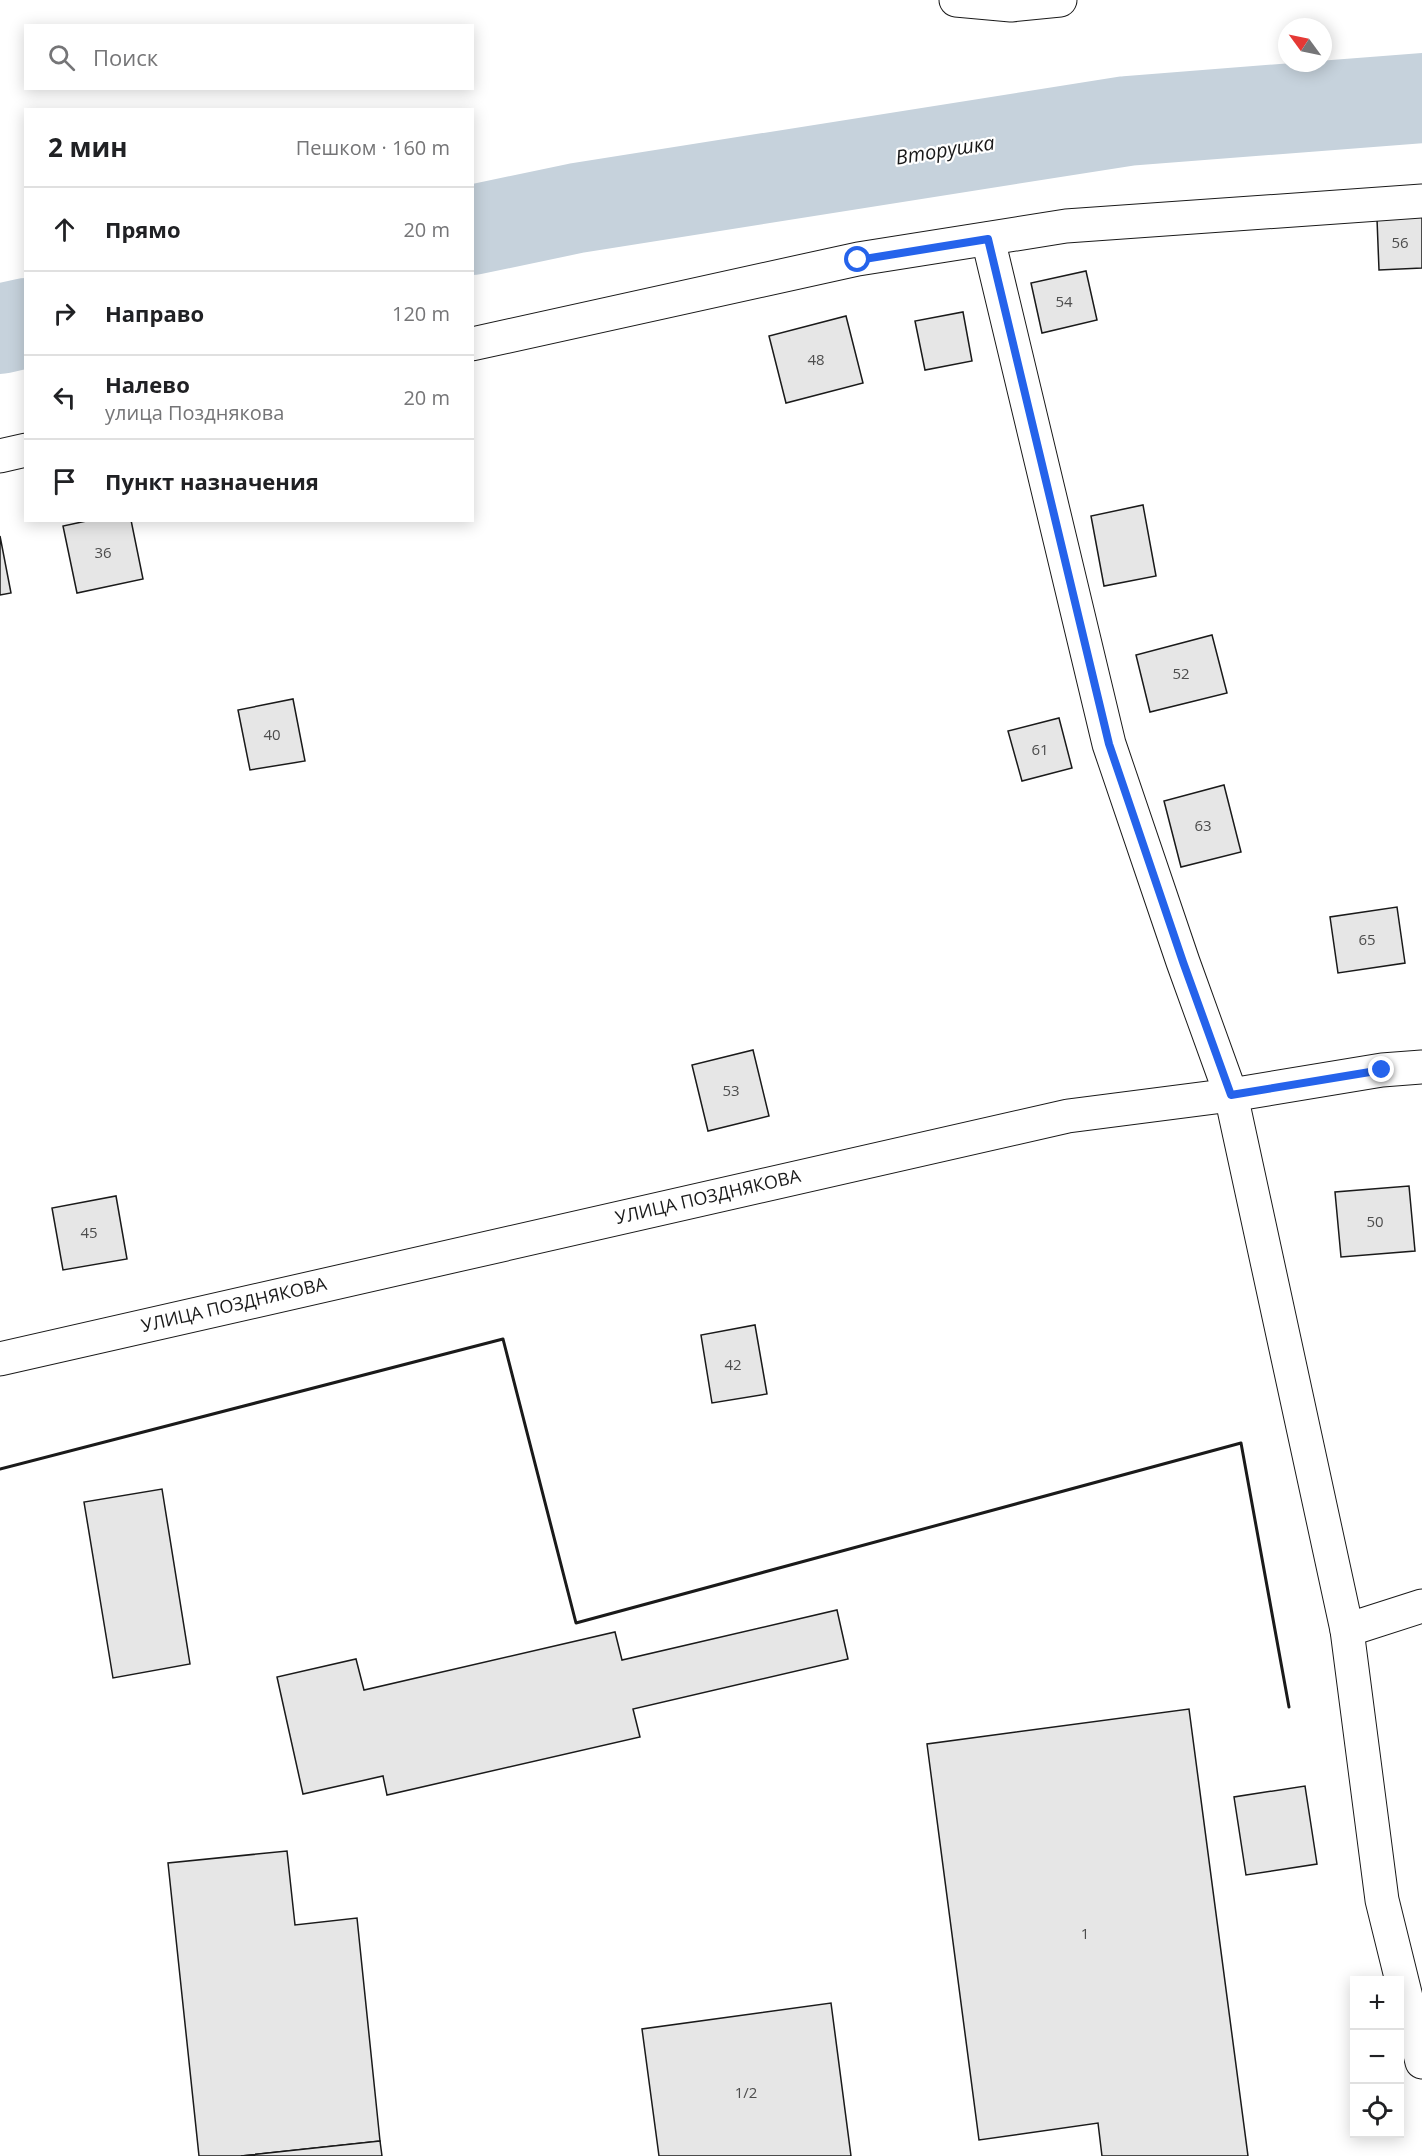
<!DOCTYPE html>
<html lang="ru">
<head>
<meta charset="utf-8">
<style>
	body { margin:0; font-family:"Open Sans",sans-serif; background:#f2f2f2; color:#202124 }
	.controls { position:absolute; right:18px; bottom:18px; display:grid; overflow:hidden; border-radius:0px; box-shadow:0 3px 15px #0003 }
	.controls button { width:54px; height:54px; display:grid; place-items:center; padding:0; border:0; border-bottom:2px solid #e0e0e0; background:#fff; color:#202124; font:30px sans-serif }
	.compass { position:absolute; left:1278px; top:18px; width:54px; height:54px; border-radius:50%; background:#fff; box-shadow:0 3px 15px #0003; rotate:303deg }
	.stop { position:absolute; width:18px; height:18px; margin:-14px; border:4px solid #2563eb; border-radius:50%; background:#fff }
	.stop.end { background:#2563eb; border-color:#fff; box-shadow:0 2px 6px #0008 }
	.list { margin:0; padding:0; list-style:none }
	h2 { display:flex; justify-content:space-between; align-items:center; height:78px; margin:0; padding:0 24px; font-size:26px }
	h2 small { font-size:20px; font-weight:400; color:#757577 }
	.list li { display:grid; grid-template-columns:39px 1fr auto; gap:18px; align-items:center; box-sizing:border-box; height:84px; padding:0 24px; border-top:2px solid #e0e0e0 }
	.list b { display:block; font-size:22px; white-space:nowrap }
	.list p { margin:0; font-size:20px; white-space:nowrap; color:#757577 }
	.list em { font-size:20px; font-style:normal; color:#757577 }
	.icon { flex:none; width:33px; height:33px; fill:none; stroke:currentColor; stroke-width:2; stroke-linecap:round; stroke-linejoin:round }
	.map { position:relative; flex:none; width:1422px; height:2156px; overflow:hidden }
	.search { position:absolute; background:#fff; box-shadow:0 3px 15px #0003; left:24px; top:24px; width:450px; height:66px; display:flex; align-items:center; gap:15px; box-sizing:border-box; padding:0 21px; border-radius:0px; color:#757577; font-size:22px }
	.panel { position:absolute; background:#fff; box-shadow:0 3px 15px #0003; left:24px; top:108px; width:450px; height:414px; border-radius:0px }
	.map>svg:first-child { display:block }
</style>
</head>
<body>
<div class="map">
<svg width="1422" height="2156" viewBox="0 0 1422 2156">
	<rect width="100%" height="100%" fill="#fff"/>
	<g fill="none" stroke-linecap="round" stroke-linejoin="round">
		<g stroke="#c6d2dc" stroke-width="90">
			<path d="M 472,230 L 577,208 L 1127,121 L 1422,98"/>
			<path d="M 0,329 L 26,323"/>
		</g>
	</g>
	<g fill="#e6e6e6" stroke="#1a1a1a" stroke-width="1.5">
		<path d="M 1422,216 L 1422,268 L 1379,270 L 1377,219 Z"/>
		<path d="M 1086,271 L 1097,320 L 1042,333 L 1031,283 Z"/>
		<path d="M 963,312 L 972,361 L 925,370 L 915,321 Z"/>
		<path d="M 846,316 L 863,383 L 786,403 L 769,336 Z"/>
		<path d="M 1143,505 L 1156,576 L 1104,586 L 1091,516 Z"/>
		<path d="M 91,520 L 131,520 L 143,579 L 77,593 L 63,526 Z"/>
		<path d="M 0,536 L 11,593 L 0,595 Z"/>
		<path d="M 1212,635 L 1227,693 L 1150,712 L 1136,655 Z"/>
		<path d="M 293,699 L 305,761 L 250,770 L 238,710 Z"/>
		<path d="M 1059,718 L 1072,768 L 1022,781 L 1008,731 Z"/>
		<path d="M 1224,785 L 1241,852 L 1181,867 L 1164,801 Z"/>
		<path d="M 1397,907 L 1405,963 L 1338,973 L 1330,917 Z"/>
		<path d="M 753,1050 L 769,1116 L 708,1131 L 692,1065 Z"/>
		<path d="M 1409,1186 L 1415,1251 L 1341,1257 L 1335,1192 Z"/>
		<path d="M 116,1196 L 127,1259 L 63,1270 L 52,1208 Z"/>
		<path d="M 755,1325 L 767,1394 L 712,1403 L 701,1335 Z"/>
		<path d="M 162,1489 L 190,1664 L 113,1678 L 84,1502 Z"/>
		<path d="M 837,1610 L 848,1659 L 633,1709 L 640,1737 L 387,1795 L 383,1776 L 303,1794 L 277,1677 L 356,1659 L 364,1690 L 615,1632 L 622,1660 Z"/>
		<path d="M 1189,1709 L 1248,2156 L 1102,2156 L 1098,2123 L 979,2140 L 927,1744 Z"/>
		<path d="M 1305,1786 L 1317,1864 L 1246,1875 L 1234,1797 Z"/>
		<path d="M 287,1851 L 295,1925 L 357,1918 L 380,2141 L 241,2156 L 199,2156 L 168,1863 Z"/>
		<path d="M 831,2003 L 851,2156 L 659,2156 L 642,2029 Z"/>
		<path d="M 380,2141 L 382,2156 L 241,2156 Z"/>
	</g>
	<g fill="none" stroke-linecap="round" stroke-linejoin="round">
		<defs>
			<g id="street">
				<path d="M 988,239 L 1109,744 L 1183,962 L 1231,1095 L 1347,1630 L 1382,1900 L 1422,2062"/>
				<path d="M 472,344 L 858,259 L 1066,226 L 1422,201"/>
				<path d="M 0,456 L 26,450"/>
				<path d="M 0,1359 L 1068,1116 L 1231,1095 L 1382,1070 L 1422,1067"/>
				<path d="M 1347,1630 L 1422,1606"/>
			</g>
			<path id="secondary" d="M 956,0 L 1011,5 L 1060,0"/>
		</defs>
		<use href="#street" stroke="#1a1a1a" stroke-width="35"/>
		<use href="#secondary" stroke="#1a1a1a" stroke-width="35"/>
		<use href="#street" stroke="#fff" stroke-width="33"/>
		<use href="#secondary" stroke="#fff" stroke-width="33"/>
		<path stroke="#1a1a1a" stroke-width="3" d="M 0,1469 L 503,1339 L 576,1623 L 1241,1443 L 1289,1707"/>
	</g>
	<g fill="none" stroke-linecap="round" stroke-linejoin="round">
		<path stroke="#2563eb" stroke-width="8" d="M 858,260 L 988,239 L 1109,744 L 1183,962 L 1231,1095 L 1382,1070"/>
	</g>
	<g text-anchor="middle" stroke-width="4.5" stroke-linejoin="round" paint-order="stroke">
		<g font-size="15" fill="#4d4d4d">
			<text x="1400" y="248">56</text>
			<text x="1064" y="307">54</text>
			<text x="816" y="365">48</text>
			<text x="103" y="558">36</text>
			<text x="1181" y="679">52</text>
			<text x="272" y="740">40</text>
			<text x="1040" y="755">61</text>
			<text x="1203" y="831">63</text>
			<text x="1367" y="945">65</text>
			<text x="731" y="1096">53</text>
			<text x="1375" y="1227">50</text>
			<text x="89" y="1238">45</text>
			<text x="733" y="1370">42</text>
			<text x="1085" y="1939">1</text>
			<text x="746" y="2098">1/2</text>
		</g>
		<g font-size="18" fill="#1a1a1a" stroke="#fff">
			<text transform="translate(708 1197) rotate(-13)" y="6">УЛИЦА ПОЗДНЯКОВА</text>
			<text transform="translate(234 1305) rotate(-13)" y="6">УЛИЦА ПОЗДНЯКОВА</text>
		</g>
		<g font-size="20" font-style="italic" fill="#1a1a1a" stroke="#fff">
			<text transform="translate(945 150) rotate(-9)" y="7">Вторушка</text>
		</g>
	</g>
</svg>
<div class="controls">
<button>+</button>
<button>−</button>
<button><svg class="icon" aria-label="locate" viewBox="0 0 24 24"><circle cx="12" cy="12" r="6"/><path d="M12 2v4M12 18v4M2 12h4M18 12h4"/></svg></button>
</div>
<svg class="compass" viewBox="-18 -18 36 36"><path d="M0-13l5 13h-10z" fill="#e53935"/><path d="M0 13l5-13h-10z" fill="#757577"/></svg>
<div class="stop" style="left:858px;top:260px"></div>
<div class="stop end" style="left:1382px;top:1070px"></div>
<div class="search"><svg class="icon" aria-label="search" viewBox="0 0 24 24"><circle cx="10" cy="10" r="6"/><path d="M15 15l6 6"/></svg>Поиск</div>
<section class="panel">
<h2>2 мин<small>Пешком · 160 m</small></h2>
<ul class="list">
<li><svg class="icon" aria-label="ahead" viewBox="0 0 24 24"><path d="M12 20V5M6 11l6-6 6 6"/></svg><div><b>Прямо</b></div><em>20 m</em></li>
<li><svg class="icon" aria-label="right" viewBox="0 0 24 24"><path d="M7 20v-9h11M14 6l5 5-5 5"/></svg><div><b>Направо</b></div><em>120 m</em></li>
<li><svg class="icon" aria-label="left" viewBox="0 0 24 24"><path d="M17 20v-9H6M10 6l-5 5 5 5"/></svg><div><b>Налево</b><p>улица Позднякова</p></div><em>20 m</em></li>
<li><svg class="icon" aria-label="arrive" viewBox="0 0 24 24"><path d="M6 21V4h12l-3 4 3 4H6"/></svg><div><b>Пункт назначения</b></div></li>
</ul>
</section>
</div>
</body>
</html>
